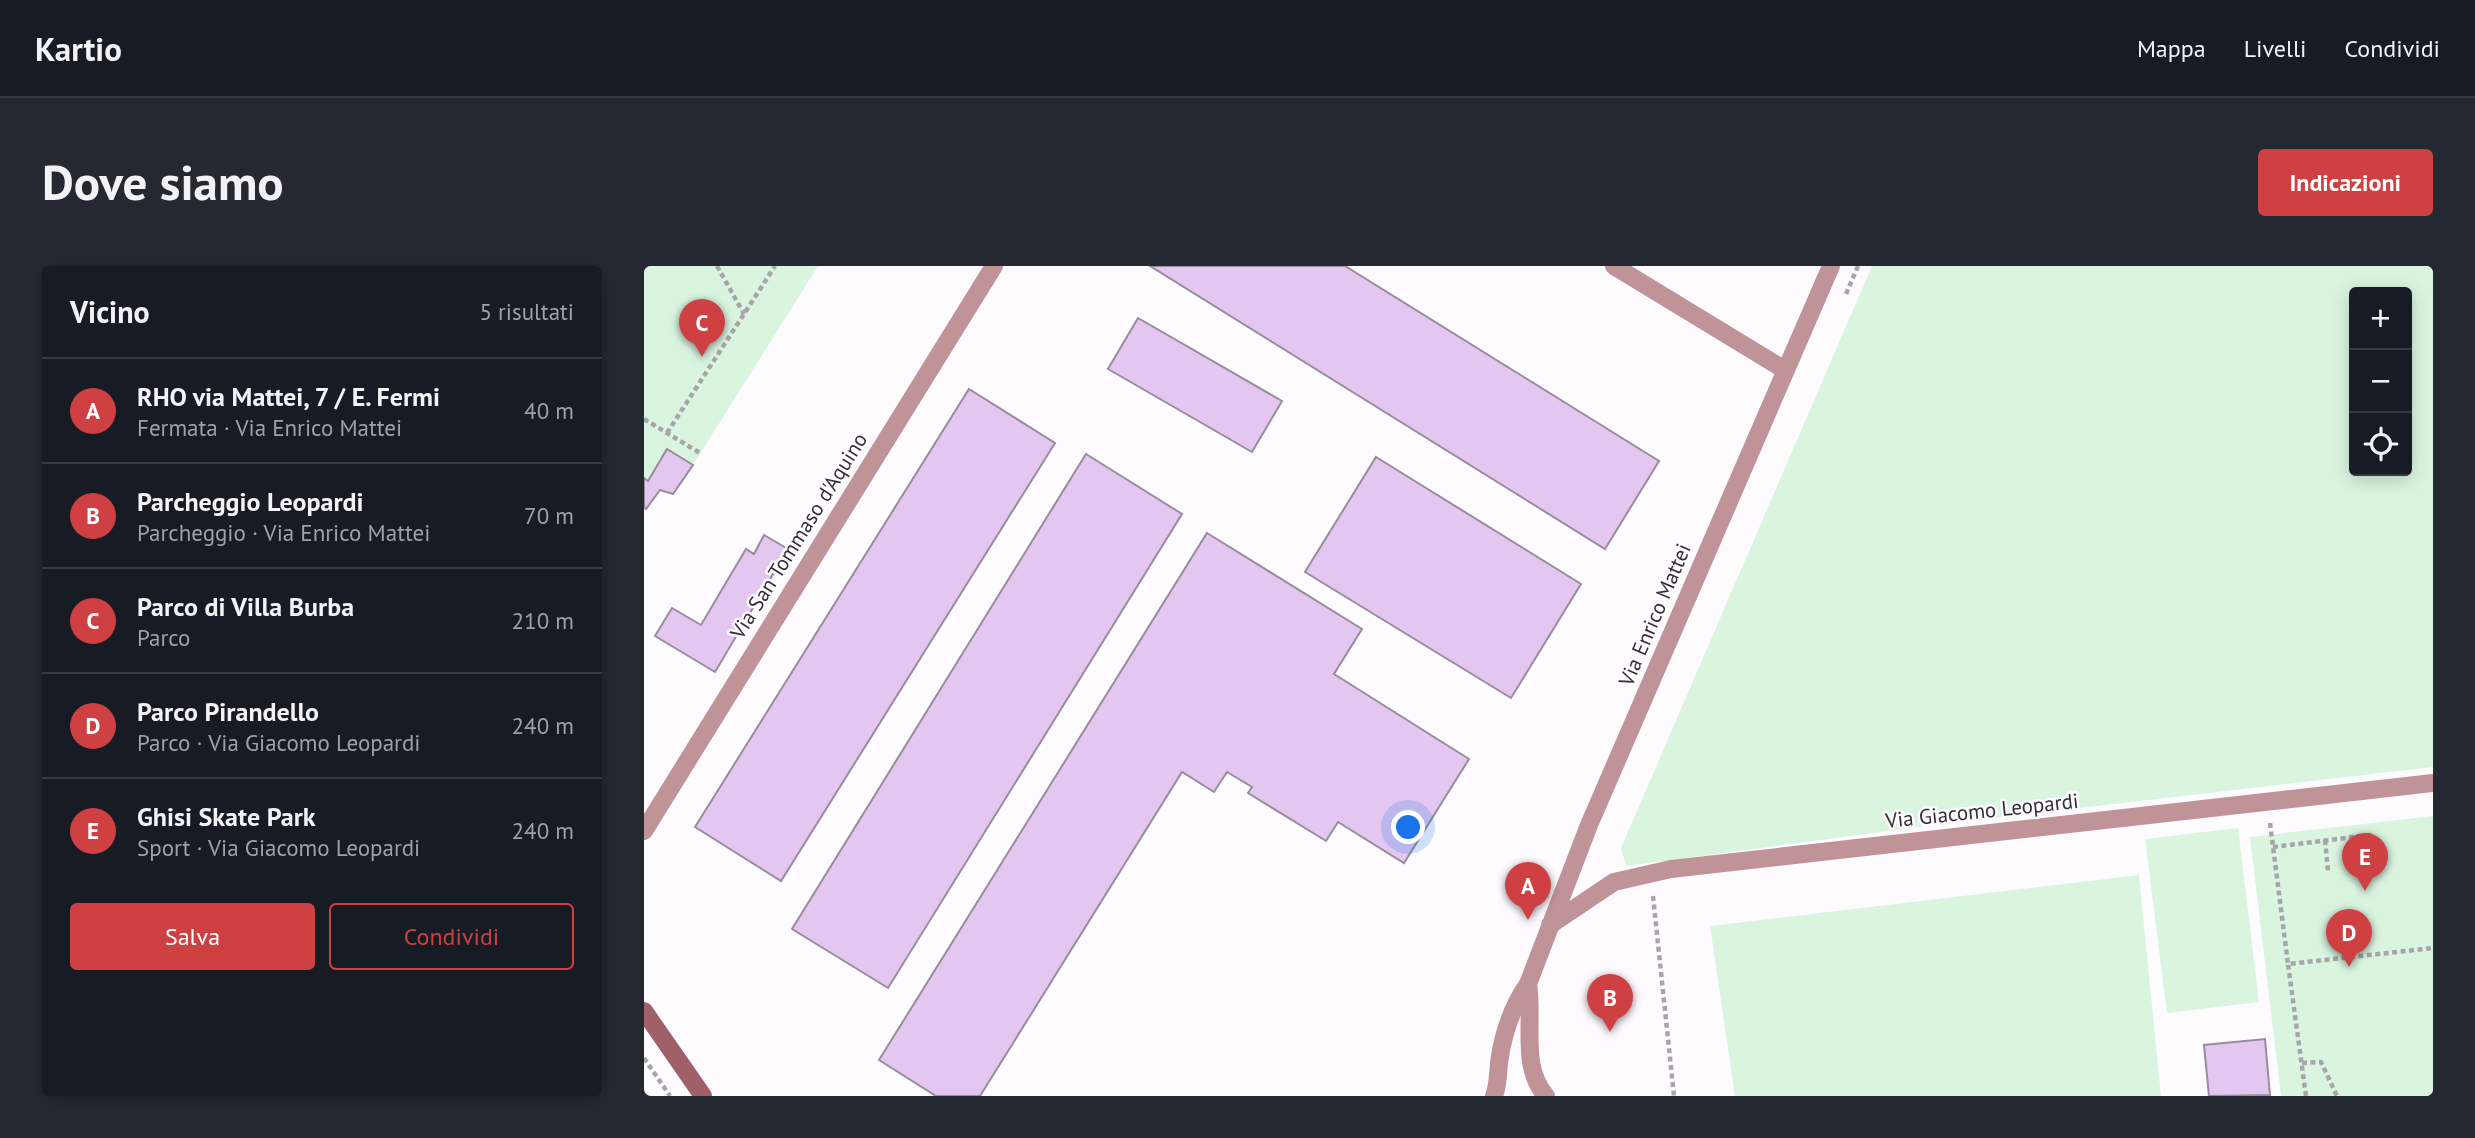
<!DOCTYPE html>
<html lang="it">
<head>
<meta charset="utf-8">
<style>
	body { margin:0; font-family:"PT Sans",sans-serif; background:#242831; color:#f1f3f6 }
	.controls { position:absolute; right:21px; top:21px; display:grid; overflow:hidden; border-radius:7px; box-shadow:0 4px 18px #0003 }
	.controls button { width:63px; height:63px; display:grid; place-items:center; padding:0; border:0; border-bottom:2px solid #363941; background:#171b24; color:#f1f3f6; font:35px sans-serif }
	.you { position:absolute; left:765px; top:562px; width:24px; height:24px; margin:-18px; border:5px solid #fff; border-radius:50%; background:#1a73e8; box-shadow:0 0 0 10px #1a73e833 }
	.badge { display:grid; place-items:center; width:46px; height:46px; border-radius:50%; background:#cf4043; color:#fff; font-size:23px; font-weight:700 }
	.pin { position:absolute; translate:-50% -58px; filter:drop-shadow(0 2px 4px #0008) }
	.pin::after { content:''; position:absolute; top:37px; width:24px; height:21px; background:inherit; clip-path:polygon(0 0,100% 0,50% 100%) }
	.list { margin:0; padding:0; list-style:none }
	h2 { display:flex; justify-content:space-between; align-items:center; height:91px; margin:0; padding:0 28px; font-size:30px }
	h2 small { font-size:23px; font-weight:400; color:#9ea1a6 }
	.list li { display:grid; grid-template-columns:46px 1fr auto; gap:21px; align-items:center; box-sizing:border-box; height:105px; padding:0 28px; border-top:2px solid #363941 }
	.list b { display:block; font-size:26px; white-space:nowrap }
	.list p { margin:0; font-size:23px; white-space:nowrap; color:#9ea1a6 }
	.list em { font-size:23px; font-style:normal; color:#9ea1a6 }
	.actions { display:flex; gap:14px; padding:21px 28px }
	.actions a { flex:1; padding:16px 0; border:2px solid #cf4043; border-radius:7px; text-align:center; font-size:24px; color:#cf4043 }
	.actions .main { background:#cf4043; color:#fff }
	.icon { flex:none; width:38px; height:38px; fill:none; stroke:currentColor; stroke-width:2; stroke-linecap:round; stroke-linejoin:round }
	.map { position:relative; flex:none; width:1789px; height:830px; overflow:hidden; border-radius:7px }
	header { display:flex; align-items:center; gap:42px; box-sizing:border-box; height:98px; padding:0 35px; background:#171b24; border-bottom:2px solid #363941 }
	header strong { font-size:33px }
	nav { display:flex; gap:38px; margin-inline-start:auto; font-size:24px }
	.intro { display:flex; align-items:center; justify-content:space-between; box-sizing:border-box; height:168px; padding:0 42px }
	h1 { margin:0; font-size:49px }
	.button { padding:18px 32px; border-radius:7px; background:#cf4043; color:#fff; font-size:24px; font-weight:700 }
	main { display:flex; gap:42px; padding:0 42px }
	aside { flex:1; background:#171b24; border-radius:7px; box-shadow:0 4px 18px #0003 }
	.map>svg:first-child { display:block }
</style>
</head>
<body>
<header>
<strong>Kartio</strong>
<nav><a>Mappa</a><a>Livelli</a><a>Condividi</a></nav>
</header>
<div class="intro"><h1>Dove siamo</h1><a class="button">Indicazioni</a></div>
<main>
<aside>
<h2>Vicino<small>5 risultati</small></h2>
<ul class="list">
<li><span class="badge">A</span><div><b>RHO via Mattei, 7 / E. Fermi</b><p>Fermata · Via Enrico Mattei</p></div><em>40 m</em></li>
<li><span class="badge">B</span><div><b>Parcheggio Leopardi</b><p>Parcheggio · Via Enrico Mattei</p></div><em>70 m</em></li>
<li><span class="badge">C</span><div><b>Parco di Villa Burba</b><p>Parco</p></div><em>210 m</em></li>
<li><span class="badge">D</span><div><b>Parco Pirandello</b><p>Parco · Via Giacomo Leopardi</p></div><em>240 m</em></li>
<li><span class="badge">E</span><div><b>Ghisi Skate Park</b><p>Sport · Via Giacomo Leopardi</p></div><em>240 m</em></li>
</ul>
<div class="actions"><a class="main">Salva</a><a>Condividi</a></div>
</aside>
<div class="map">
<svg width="1789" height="830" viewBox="0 0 1789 830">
	<rect width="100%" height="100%" fill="#fdfbfe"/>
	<g fill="#d9f5e0" fill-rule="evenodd">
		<path d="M 0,0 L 174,0 L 49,199 L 23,183 L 4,215 L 0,212 Z"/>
		<path d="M 1228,0 L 1789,0 L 1789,501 L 1290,559 L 982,600 L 977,582 ZM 1710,26 L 1763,26 L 1763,205 L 1710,205 Z"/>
		<path d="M 1789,550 L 1789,830 L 1637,830 L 1606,571 Z"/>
		<path d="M 1594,562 L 1615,736 L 1523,747 L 1501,573 Z"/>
		<path d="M 1495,609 L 1517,830 L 1091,830 L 1066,660 Z"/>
	</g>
	<g fill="#e3c7f0" stroke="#978d9c" stroke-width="2">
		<path d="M 506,0 L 701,0 L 1015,195 L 961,283 Z"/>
		<path d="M 494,52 L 638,135 L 608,186 L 464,103 Z"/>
		<path d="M 325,123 L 411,177 L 137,615 L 51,561 Z"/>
		<path d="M 23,183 L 49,199 L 29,228 L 16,224 L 2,243 L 0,241 L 0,212 L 4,215 Z"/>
		<path d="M 442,188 L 538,248 L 244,722 L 148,663 Z"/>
		<path d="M 732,191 L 937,318 L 867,432 L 661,306 Z"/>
		<path d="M 563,267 L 718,363 L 690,408 L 825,493 L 760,597 L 694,556 L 682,575 L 604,527 L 608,521 L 583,506 L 570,526 L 538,506 L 336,830 L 292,830 L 235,794 Z"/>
		<path d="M 120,269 L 144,283 L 71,406 L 11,370 L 28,342 L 57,359 L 102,283 L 110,288 Z"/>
		<path d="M 1621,773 L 1626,829 L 1565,830 L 1560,779 Z"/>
	</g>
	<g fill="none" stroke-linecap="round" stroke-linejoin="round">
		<g stroke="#a8a5a9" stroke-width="4.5" stroke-dasharray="5 3.5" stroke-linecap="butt">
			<path d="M 73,0 L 100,48"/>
			<path d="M 1202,28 L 1214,0"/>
			<path d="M 0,153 L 56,187"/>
			<path d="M 23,167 L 131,0"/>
			<path d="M 1626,557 L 1644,698"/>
			<path d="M 1681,574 L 1684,605"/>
			<path d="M 1629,581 L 1726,569 L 1729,596"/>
			<path d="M 1009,630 L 1030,830"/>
			<path d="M 0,792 L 26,830"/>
			<path d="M 1658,797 L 1677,796 L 1693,830"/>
			<path d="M 1662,830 L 1644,698 L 1789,682"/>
		</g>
		<g stroke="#c09399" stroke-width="18">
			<path d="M 970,0 L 1141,104"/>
			<path d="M 0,565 L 350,0"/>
			<path d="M 906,659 L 970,616 L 1027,603 L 1789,517"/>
		</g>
		<g stroke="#c09399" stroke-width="18">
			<path d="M 884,718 C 890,755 876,801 902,830"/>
			<path d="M 850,830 C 854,820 854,808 855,797 C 859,767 867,742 884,718 L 945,559 L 1187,0"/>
		</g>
		<path stroke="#a0606a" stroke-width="18" d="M 0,745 L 59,830"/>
	</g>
	<g text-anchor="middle" stroke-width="5" stroke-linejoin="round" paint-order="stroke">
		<g font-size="21" fill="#322e34" stroke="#fdfbfe">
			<text transform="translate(155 270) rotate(-58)" y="7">Via San Tommaso d'Aquino</text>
			<text transform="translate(1011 349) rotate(-67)" y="7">Via Enrico Mattei</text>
			<text transform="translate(1338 545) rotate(-6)" y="7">Via Giacomo Leopardi</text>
		</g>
	</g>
</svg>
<div class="controls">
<button>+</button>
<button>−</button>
<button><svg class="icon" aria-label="locate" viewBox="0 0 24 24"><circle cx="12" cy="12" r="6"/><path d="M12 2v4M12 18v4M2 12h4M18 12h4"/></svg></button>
</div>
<div class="you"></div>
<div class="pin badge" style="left:884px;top:654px">A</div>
<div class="pin badge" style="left:966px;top:766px">B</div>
<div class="pin badge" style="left:58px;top:91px">C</div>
<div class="pin badge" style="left:1705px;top:701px">D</div>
<div class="pin badge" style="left:1721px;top:625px">E</div>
</div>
</main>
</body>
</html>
